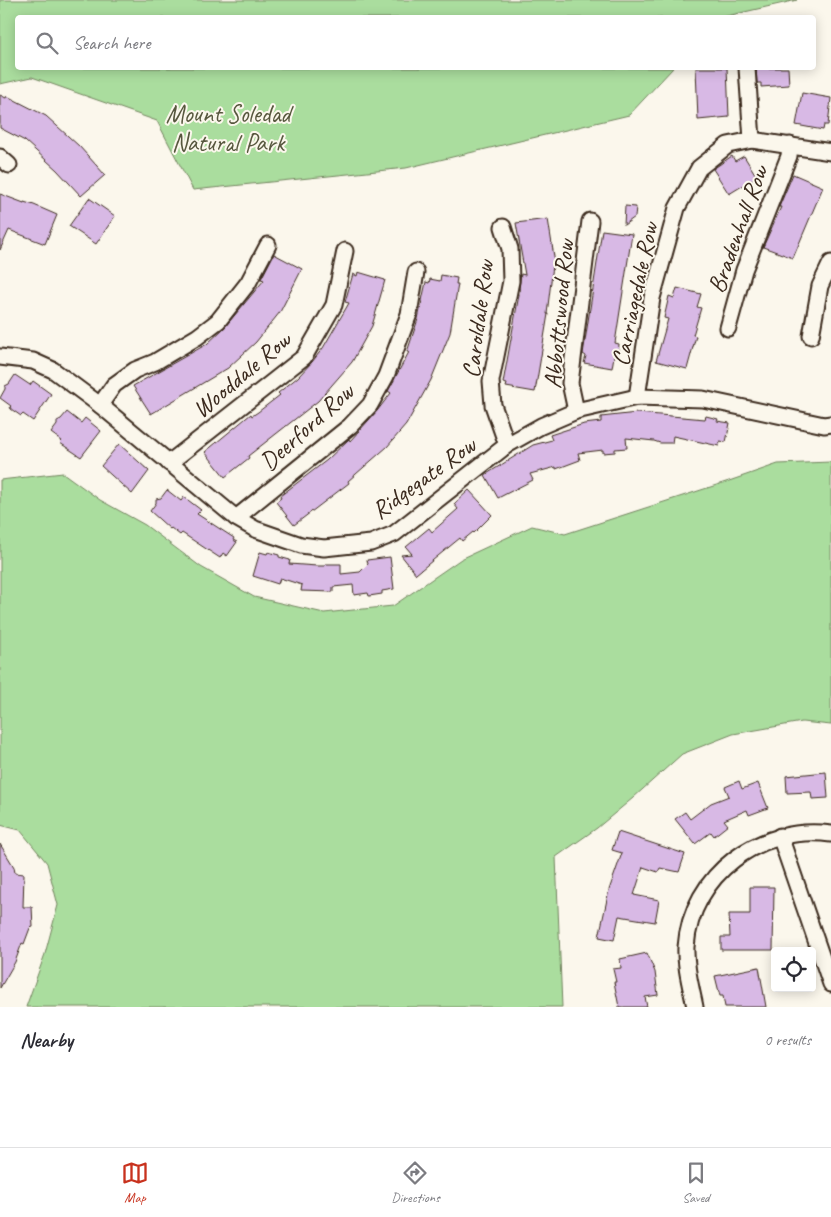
<!DOCTYPE html>
<html lang="en">
<head>
<meta charset="utf-8">
<style>
	body { margin:0; font-family:Caveat,sans-serif; background:#f7f7f7; color:#2b2b33 }
	.controls { position:absolute; right:15px; bottom:15px; display:grid; overflow:hidden; border-radius:5px; box-shadow:0 2px 12px #0003 }
	.controls button { width:45px; height:45px; display:grid; place-items:center; padding:0; border:0; border-bottom:1px solid #e1e1e2; background:#fff; color:#2b2b33; font:25px sans-serif }
	.list { margin:0; padding:0; list-style:none }
	h2 { display:flex; justify-content:space-between; align-items:center; height:65px; margin:0; padding:0 20px; font-size:21px }
	h2 small { font-size:16px; font-weight:400; color:#7c7c81 }
	.icon { flex:none; width:28px; height:28px; fill:none; stroke:currentColor; stroke-width:2; stroke-linecap:round; stroke-linejoin:round }
	.map { position:relative; flex:none; width:831px; height:1007px; overflow:hidden }
	.search { position:absolute; background:#fff; box-shadow:0 2px 12px #0003; left:15px; right:15px; top:15px; height:55px; display:flex; align-items:center; gap:12px; box-sizing:border-box; padding:0 18px; border-radius:5px; color:#7c7c81; font-size:19px }
	.sheet { height:140px; background:#fff }
	nav { display:flex; justify-content:space-around; align-items:center; box-sizing:border-box; height:70px; border-top:1px solid #e1e1e2; background:#fff; font-size:14px; color:#7c7c81 }
	nav a { display:grid; justify-items:center; gap:2px }
	nav .on { color:#c8321e }
	.map>svg:first-child { display:block }
</style>
</head>
<body>
<div class="map">
<svg width="831" height="1007" viewBox="0 0 831 1007">
	<rect width="100%" height="100%" fill="#fbf7ec"/>
	<filter id="ink" filterUnits="userSpaceOnUse"><feTurbulence type="fractalNoise" baseFrequency=".02" numOctaves="2"/><feDisplacementMap in="SourceGraphic" scale="10" xChannelSelector="R" yChannelSelector="G"/><feConvolveMatrix kernelMatrix="1 2 1 2 8 2 1 2 1" color-interpolation-filters="sRGB"/></filter>
	<g filter="url(#ink)">
		<g fill="#aadd9e" stroke="#72845e">
			<path d="M 0,0 L 797,0 L 718,18 L 18,18 L 18,68 L 673,68 L 629,115 L 406,168 L 193,190 L 157,121 L 32,77 L 0,84 Z"/>
			<path d="M 831,462 L 831,725 L 802,722 L 733,734 L 682,754 L 633,798 L 597,828 L 556,857 L 562,1007 L 26,1007 L 45,954 L 58,905 L 47,863 L 20,830 L 0,825 L 0,480 L 63,473 L 100,500 L 145,525 L 201,567 L 254,597 L 324,613 L 393,606 L 461,559 L 532,526 L 565,534 L 729,481 L 778,464 Z"/>
		</g>
		<g fill="#d8b9e5" stroke="#3b2a1e">
			<path d="M 696,68 L 727,68 L 729,117 L 698,120 Z"/>
			<path d="M 756,68 L 788,68 L 789,85 L 761,87 L 761,83 L 757,83 Z"/>
			<path d="M 802,93 L 831,98 L 828,125 L 824,125 L 823,130 L 796,125 Z"/>
			<path d="M 0,95 L 6,98 L 7,96 L 46,116 L 79,146 L 105,175 L 81,196 L 57,170 L 25,141 L 0,128 Z"/>
			<path d="M 732,156 L 735,161 L 744,156 L 757,177 L 729,194 L 713,169 Z"/>
			<path d="M 793,174 L 823,187 L 793,258 L 763,247 L 781,207 L 779,207 Z"/>
			<path d="M 0,194 L 24,203 L 24,202 L 34,205 L 57,215 L 45,244 L 9,230 L 0,250 Z"/>
			<path d="M 89,198 L 115,216 L 96,244 L 69,226 Z"/>
			<path d="M 625,206 L 636,207 L 635,217 L 624,225 Z"/>
			<path d="M 548,219 L 554,257 L 547,314 L 548,314 L 535,392 L 506,387 L 507,384 L 503,383 L 520,289 L 519,289 L 521,274 L 525,275 L 516,223 Z"/>
			<path d="M 602,230 L 632,234 L 615,343 L 619,344 L 618,357 L 614,356 L 612,368 L 584,363 L 586,356 L 583,354 Z"/>
			<path d="M 274,254 L 302,269 L 280,312 L 256,342 L 228,368 L 151,414 L 133,386 L 207,344 L 224,328 L 264,280 L 261,279 Z"/>
			<path d="M 358,272 L 385,280 L 372,326 L 352,362 L 318,401 L 248,456 L 249,458 L 225,477 L 205,452 L 251,414 L 252,416 L 258,412 L 280,395 L 278,393 L 298,377 L 312,362 L 323,348 L 349,303 L 345,302 L 353,274 L 357,276 Z"/>
			<path d="M 441,275 L 457,278 L 456,284 L 458,284 L 450,333 L 431,380 L 406,425 L 387,447 L 348,481 L 349,483 L 294,525 L 276,502 L 281,498 L 280,496 L 327,460 L 349,439 L 350,441 L 377,411 L 391,393 L 388,391 L 409,352 L 407,352 L 418,319 L 426,282 L 429,283 L 430,279 L 440,281 Z"/>
			<path d="M 677,288 L 701,294 L 697,307 L 701,308 L 693,335 L 696,336 L 687,369 L 656,361 L 668,319 L 664,318 L 669,296 L 674,298 Z"/>
			<path d="M 15,375 L 30,385 L 33,381 L 51,394 L 33,421 L 23,414 L 21,416 L 11,409 L 10,407 L 11,406 L 0,398 L 5,389 L 5,386 L 9,384 Z"/>
			<path d="M 67,412 L 81,423 L 85,418 L 101,431 L 81,457 L 60,443 L 62,441 L 51,433 L 57,425 L 57,421 L 61,419 Z"/>
			<path d="M 637,413 L 705,419 L 706,416 L 718,419 L 717,421 L 730,423 L 726,442 L 720,441 L 719,446 L 673,436 L 672,443 L 660,443 L 654,441 L 626,438 L 627,448 L 615,449 L 615,452 L 603,453 L 603,450 L 578,453 L 580,460 L 556,469 L 556,467 L 530,474 L 533,480 L 498,498 L 485,475 L 533,445 L 552,440 L 550,435 L 584,424 L 601,422 L 601,417 Z"/>
			<path d="M 119,444 L 149,471 L 132,494 L 101,466 Z"/>
			<path d="M 167,490 L 181,501 L 184,497 L 201,510 L 197,514 L 234,538 L 233,540 L 237,542 L 227,556 L 223,553 L 220,558 L 182,533 L 180,535 L 171,528 L 170,529 L 150,511 L 156,503 L 156,499 L 161,498 Z"/>
			<path d="M 469,490 L 492,515 L 474,533 L 473,532 L 462,541 L 460,538 L 416,574 L 401,555 L 412,554 L 406,547 L 429,528 L 432,532 L 458,509 L 454,504 Z"/>
			<path d="M 260,552 L 267,554 L 268,552 L 279,555 L 279,557 L 290,560 L 289,564 L 317,566 L 325,566 L 325,564 L 341,564 L 341,574 L 360,572 L 368,564 L 367,560 L 390,557 L 394,589 L 382,591 L 382,594 L 369,596 L 368,593 L 354,595 L 353,585 L 333,587 L 333,592 L 301,591 L 302,585 L 280,578 L 278,584 L 253,576 Z"/>
			<path d="M 826,772 L 828,798 L 812,799 L 811,792 L 787,793 L 786,776 Z"/>
			<path d="M 739,781 L 742,789 L 758,783 L 768,808 L 749,815 L 747,810 L 724,820 L 728,825 L 714,836 L 711,832 L 695,844 L 675,819 L 685,812 L 690,819 L 711,803 L 729,796 L 725,787 Z"/>
			<path d="M 618,832 L 685,854 L 679,872 L 660,868 L 658,872 L 643,867 L 634,895 L 659,900 L 655,922 L 619,916 L 614,940 L 599,937 L 609,890 L 622,853 L 612,850 Z"/>
			<path d="M 0,844 L 14,867 L 15,873 L 24,874 L 23,907 L 32,907 L 33,927 L 30,928 L 24,944 L 22,943 L 15,962 L 0,988 Z"/>
			<path d="M 750,887 L 774,887 L 773,950 L 721,950 L 721,937 L 730,937 L 729,914 L 750,914 Z"/>
			<path d="M 647,953 L 655,972 L 658,995 L 645,997 L 647,1007 L 619,1007 L 614,982 L 616,982 L 613,969 L 621,968 L 620,959 Z"/>
			<path d="M 759,967 L 766,1007 L 725,1007 L 723,996 L 720,996 L 715,976 Z"/>
		</g>
		<g fill="none" stroke-linecap="round" stroke-linejoin="round">
			<defs>
				<g id="street">
					<path d="M 747,68 L 752,140"/>
					<path d="M 0,157 L 9,165"/>
					<path d="M 503,227 L 510,249 L 511,281 L 491,381 L 493,405 L 507,445"/>
					<path d="M 728,328 L 744,270 L 789,156 L 790,145"/>
					<path d="M 811,336 L 820,286 L 831,263"/>
					<path d="M 0,357 L 33,361 L 53,370 L 100,405 L 236,518 L 255,529 L 301,545 L 324,548 L 371,543 L 394,534 L 507,445 L 541,426 L 576,411 L 637,397 L 703,399 L 824,425 L 831,424"/>
					<path d="M 637,397 L 652,298 L 677,208 L 699,168 L 728,145 L 752,140 L 831,152"/>
					<path d="M 100,405 L 114,385 L 135,370 L 155,362 L 197,337 L 218,321 L 248,283 L 268,245"/>
					<path d="M 576,411 L 570,383 L 590,221"/>
					<path d="M 169,463 L 304,357 L 334,305 L 345,251"/>
					<path d="M 236,518 L 350,426 L 370,405 L 386,376 L 409,314 L 416,272"/>
					<path d="M 780,836 L 831,984"/>
					<path d="M 695,1007 C 691,987 685,967 686,947 C 691,874 761,824 831,834"/>
				</g>
			</defs>
			<use href="#street" stroke="#3b2a1e" stroke-width="19"/>
			<use href="#street" stroke="#fbf7ec" stroke-width="15"/>
		</g>
	</g>
	<g text-anchor="middle" stroke-width="4" stroke-linejoin="round" paint-order="stroke">
		<g font-size="25" fill="#57573e" stroke="#fbf7ec">
			<text x="228" y="122">Mount Soledad<tspan x="228" dy="29">Natural Park</tspan></text>
		</g>
		<g font-size="25" fill="#3b2a1e" stroke="#fbf7ec">
			<text transform="translate(737 229) rotate(-70)" y="9">Bradenhall Row</text>
			<text transform="translate(634 294) rotate(-78)" y="9">Carriagedale Row</text>
			<text transform="translate(558 314) rotate(-85)" y="9">Abbottswood Row</text>
			<text transform="translate(477 319) rotate(-83)" y="9">Caroldale Row</text>
			<text transform="translate(241 374) rotate(-40)" y="9">Wooddale Row</text>
			<text transform="translate(306 426) rotate(-42)" y="9">Deerford Row</text>
			<text transform="translate(423 477) rotate(-36)" y="9">Ridgegate Row</text>
		</g>
	</g>
</svg>
<div class="controls">
<button><svg class="icon" aria-label="locate" viewBox="0 0 24 24"><circle cx="12" cy="12" r="6"/><path d="M12 2v4M12 18v4M2 12h4M18 12h4"/></svg></button>
</div>
<div class="search"><svg class="icon" aria-label="search" viewBox="0 0 24 24"><circle cx="10" cy="10" r="6"/><path d="M15 15l6 6"/></svg>Search here</div>
</div>
<section class="sheet">
<h2>Nearby<small>0 results</small></h2>
<ul class="list">
</ul>
</section>
<nav>
<a class="on"><svg class="icon" aria-label="map" viewBox="0 0 24 24"><path d="M3 6l6-2 6 2 6-2v14l-6 2-6-2-6 2zM9 4v14M15 6v14"/></svg>Map</a>
<a><svg class="icon" aria-label="directions" viewBox="0 0 24 24"><path d="M12 3l9 9-9 9-9-9zM9 14v-3h6M13 9l2 2-2 2"/></svg>Directions</a>
<a><svg class="icon" aria-label="saved" viewBox="0 0 24 24"><path d="M7 4h10v16l-5-4-5 4z"/></svg>Saved</a>
</nav>
</body>
</html>
